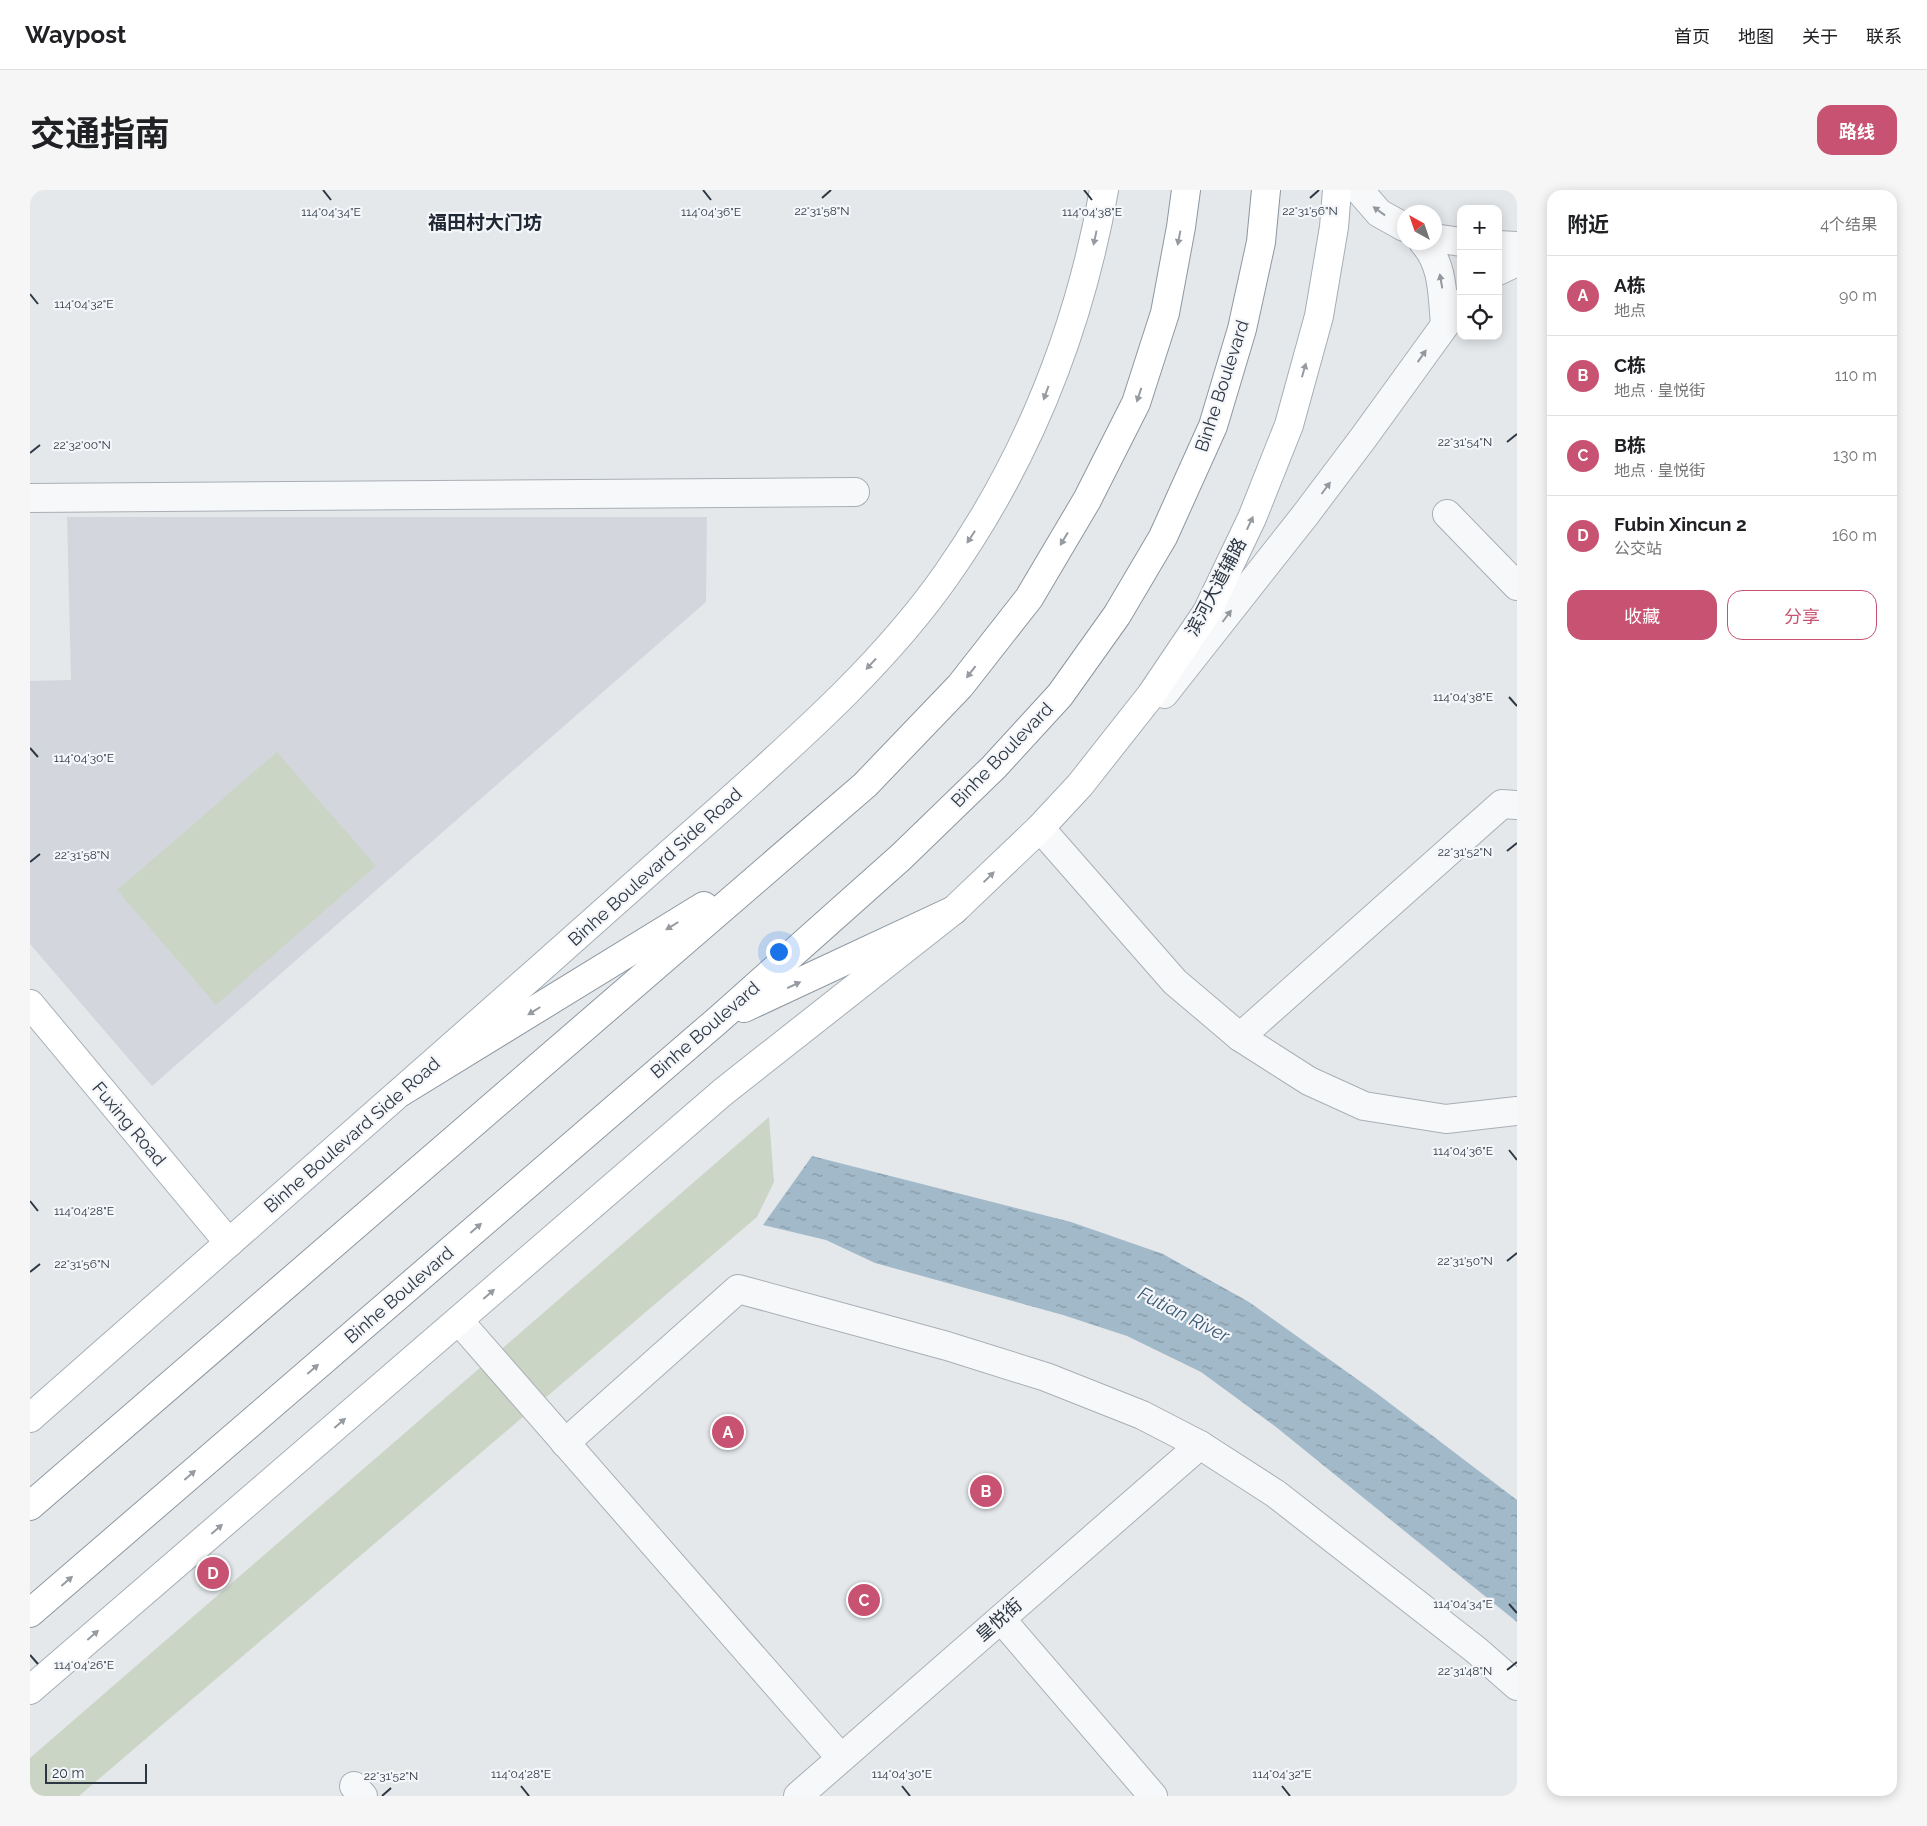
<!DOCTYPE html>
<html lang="zh">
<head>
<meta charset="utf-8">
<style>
	body { margin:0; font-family:Raleway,"Noto Sans SC",sans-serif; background:#f6f6f6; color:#202124 }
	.controls { position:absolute; right:15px; top:15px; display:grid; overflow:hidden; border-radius:10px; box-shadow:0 2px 12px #0003 }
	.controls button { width:45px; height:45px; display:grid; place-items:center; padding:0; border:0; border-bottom:1px solid #e0e0e0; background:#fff; color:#202124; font:25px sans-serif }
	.compass { position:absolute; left:1367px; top:15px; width:45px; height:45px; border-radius:50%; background:#fff; box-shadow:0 2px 12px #0003; rotate:320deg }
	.scale { position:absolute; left:15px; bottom:12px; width:102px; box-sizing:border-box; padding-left:5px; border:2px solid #2d3743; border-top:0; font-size:14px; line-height:18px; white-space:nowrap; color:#2d3743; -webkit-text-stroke:4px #f4f6f9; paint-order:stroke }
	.you { position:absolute; left:748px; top:761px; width:18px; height:18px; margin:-12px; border:4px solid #fff; border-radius:50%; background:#1a73e8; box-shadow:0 0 0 8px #1a73e833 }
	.badge { display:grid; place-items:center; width:32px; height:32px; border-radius:50%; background:#c85272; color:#fff; font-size:16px; font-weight:700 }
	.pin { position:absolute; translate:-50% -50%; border:2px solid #fff; box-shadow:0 1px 5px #0006 }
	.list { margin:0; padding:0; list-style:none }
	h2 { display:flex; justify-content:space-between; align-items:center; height:65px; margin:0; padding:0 20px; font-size:21px }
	h2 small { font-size:16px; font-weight:400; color:#757577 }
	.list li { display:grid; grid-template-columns:32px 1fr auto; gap:15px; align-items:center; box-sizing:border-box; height:80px; padding:0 20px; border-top:1px solid #e0e0e0 }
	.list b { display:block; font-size:19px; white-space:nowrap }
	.list p { margin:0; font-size:16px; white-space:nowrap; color:#757577 }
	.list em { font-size:16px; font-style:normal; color:#757577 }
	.actions { display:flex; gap:10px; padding:15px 20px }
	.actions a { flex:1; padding:11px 0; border:1px solid #c85272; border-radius:15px; text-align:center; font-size:18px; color:#c85272 }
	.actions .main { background:#c85272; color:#fff }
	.icon { flex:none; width:28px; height:28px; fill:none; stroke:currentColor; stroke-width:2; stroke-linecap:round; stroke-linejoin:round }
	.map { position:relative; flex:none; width:1487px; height:1606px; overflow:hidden; border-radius:15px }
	header { display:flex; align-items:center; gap:30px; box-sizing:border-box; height:70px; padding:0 25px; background:#fff; border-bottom:1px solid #e0e0e0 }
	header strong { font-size:24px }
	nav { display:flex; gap:28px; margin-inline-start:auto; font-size:18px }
	.intro { display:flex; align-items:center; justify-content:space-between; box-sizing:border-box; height:120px; padding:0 30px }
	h1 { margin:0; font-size:35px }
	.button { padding:12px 22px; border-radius:15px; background:#c85272; color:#fff; font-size:18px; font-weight:700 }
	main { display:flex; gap:30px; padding:0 30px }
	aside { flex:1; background:#fff; border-radius:15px; box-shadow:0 2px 12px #0003 }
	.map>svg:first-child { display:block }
</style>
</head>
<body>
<header>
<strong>Waypost</strong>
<nav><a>首页</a><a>地图</a><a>关于</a><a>联系</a></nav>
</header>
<div class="intro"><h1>交通指南</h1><a class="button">路线</a></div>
<main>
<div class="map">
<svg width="1487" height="1606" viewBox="0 0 1487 1606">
	<defs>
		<pattern id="water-ripples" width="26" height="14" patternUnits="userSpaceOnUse" patternTransform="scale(1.25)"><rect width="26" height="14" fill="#a2b9c9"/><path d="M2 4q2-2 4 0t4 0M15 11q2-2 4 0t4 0" fill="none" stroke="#8497a5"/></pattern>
	</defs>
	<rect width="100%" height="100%" fill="#e4e8eb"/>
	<path fill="#d3d7dd" d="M 37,327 L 677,327 L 676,412 L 122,896 L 0,754 L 0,491 L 41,490 Z"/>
	<g fill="#cbd5c6">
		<path d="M 247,562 L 346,676 L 186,815 L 87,700 Z"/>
		<path d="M 739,927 L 744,992 L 727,1027 L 49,1606 L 0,1606 L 0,1568 Z"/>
	</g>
	<path fill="url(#water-ripples)" d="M 782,966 L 1041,1032 L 1133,1064 L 1219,1112 L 1345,1202 L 1487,1310 L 1487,1432 L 1246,1237 L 1171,1182 L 1097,1146 L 1033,1125 L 845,1073 L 796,1050 L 733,1035 Z"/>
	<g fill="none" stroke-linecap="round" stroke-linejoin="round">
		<defs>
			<g id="minor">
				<path d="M 1329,0 L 1349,23 L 1374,37"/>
				<path d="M 1404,48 L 1431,52"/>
				<path d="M 1393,52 C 1414,75 1412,105 1415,134"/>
				<path d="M 1468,55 L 1487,56"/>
				<path d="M 1468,81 L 1487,72"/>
				<path d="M 0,308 L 825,302"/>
				<path d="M 1417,324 L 1487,396"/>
				<path d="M 1134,504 L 1276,324 L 1334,247 L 1431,113"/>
				<path d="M 1010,638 L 1145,792 L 1210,847 L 1279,891 L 1334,916 L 1416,929 L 1487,921"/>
				<path d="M 1210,847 L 1472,614 L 1487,615"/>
				<path d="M 429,1131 L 811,1568"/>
				<path d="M 535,1253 L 708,1099 L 917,1156 L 1016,1187 L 1112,1225 L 1170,1255 L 1246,1304 L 1446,1460 L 1487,1496"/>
				<path d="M 971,1429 L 1123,1606"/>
				<path d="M 324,1596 L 333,1606"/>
				<path d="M 768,1606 L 1170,1255"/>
			</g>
			<g id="major">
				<path d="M 0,814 L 199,1053"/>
				<path d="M 0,1228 C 168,1080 336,933 503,785 C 567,728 632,670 697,613 C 775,543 857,470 917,384 C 999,267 1049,140 1074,0"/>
				<path d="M 0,1500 L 693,902 L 924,720 L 1010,638 L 1050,595 L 1121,505 L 1177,422 L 1222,328 L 1259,235 L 1289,126 L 1304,37 L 1307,0"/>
			</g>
			<g id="highway">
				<path d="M 714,818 L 924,720"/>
				<path d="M 371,902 L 674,716"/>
				<path d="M 0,1316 L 835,595 L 930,496 L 999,408 L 1057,310 L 1106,213 L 1135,123 L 1151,37 L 1156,0"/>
				<path d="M 0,1423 L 688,830 L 871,667 L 964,577 L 1030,505 L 1087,425 L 1133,347 L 1183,236 L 1212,139 L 1231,52 L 1236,0"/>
			</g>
		</defs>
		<use href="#minor" stroke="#a9afb5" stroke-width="30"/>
		<use href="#major" stroke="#a4aeb6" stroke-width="30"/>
		<use href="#highway" stroke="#8c97a1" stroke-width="30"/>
		<use href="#minor" stroke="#f7f8fa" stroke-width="28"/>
		<use href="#major" stroke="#fff" stroke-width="28"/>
		<use href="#highway" stroke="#fff" stroke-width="28"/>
	</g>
	<defs><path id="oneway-solid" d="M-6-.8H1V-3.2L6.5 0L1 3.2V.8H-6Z" transform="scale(1.25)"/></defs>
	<g fill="#92989e">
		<use href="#oneway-solid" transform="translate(1349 21) rotate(-144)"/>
		<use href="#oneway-solid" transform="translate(1411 91) rotate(-100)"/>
		<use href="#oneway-solid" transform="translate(1392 166) rotate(-55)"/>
		<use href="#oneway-solid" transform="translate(1296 298) rotate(-53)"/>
		<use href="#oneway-solid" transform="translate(1197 426) rotate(-53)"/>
	</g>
	<g fill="#969ba1">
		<use href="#oneway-solid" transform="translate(1065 48) rotate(102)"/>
		<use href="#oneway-solid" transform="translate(1149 48) rotate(101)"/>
		<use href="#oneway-solid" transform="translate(1274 180) rotate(-74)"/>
		<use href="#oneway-solid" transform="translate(1016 203) rotate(110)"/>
		<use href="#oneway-solid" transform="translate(1109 205) rotate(108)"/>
		<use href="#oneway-solid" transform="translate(1220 333) rotate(-65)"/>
		<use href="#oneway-solid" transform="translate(941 347) rotate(123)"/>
		<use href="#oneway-solid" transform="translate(1034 349) rotate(121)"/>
		<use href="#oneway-solid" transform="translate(841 474) rotate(133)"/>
		<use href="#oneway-solid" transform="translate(941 482) rotate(128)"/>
		<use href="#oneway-solid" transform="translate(959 687) rotate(-44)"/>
		<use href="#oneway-solid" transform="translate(642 736) rotate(148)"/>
		<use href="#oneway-solid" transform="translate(764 795) rotate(-25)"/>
		<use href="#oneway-solid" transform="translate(504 821) rotate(148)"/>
		<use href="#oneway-solid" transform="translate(446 1038) rotate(-41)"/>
		<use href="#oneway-solid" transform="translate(459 1104) rotate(-41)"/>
		<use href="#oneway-solid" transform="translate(283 1179) rotate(-41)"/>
		<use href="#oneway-solid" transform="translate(310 1233) rotate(-41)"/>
		<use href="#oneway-solid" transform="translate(160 1285) rotate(-41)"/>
		<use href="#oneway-solid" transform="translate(187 1339) rotate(-41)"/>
		<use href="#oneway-solid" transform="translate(37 1391) rotate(-41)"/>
		<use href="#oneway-solid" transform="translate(63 1445) rotate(-41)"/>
	</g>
	<path fill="none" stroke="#2d3743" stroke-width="2" d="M 293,0 L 301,10M 673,0 L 681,10M 1054,0 L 1062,10M 792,8 L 801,0M 1280,8 L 1289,0M 0,104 L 8,114M 1477,252 L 1487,244M 0,263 L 10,255M 1479,507 L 1487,516M 0,558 L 8,567M 1477,661 L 1487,653M 0,672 L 10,664M 1479,960 L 1487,970M 0,1011 L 8,1021M 1477,1071 L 1487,1063M 0,1082 L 10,1074M 1479,1414 L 1487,1423M 0,1465 L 8,1474M 1477,1480 L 1487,1472M 491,1596 L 499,1606M 872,1596 L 880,1606M 1252,1596 L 1260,1606M 352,1606 L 361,1598"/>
	<g text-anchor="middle" stroke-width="4.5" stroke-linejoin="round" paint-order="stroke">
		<g font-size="18" fill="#2d3743" stroke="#f4f6f9">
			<text transform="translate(1192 196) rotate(-72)" y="6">Binhe Boulevard</text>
			<text transform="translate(1186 397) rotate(-62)" y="6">滨河大道辅路</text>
			<text transform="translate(972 565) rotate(-46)" y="6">Binhe Boulevard</text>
			<text transform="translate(625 677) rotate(-42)" y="6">Binhe Boulevard Side Road</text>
			<text transform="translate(675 840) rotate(-41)" y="6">Binhe Boulevard</text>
			<text transform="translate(99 934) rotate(50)" y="6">Fuxing Road</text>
			<text transform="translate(322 945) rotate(-41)" y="6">Binhe Boulevard Side Road</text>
			<text transform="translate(369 1105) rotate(-41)" y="6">Binhe Boulevard</text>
			<text transform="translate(969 1430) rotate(-41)" y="6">皇悦街</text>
		</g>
		<g font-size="19" font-weight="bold" fill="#1f2834" stroke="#f4f6f9">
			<text x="455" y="39">福田村大门坊</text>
		</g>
		<g font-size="19" font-style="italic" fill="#395b75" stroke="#f4f6f9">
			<text transform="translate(1154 1124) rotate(27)" y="7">Futian River</text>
		</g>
	</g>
	<g font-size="12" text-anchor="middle" fill="#2d3743" stroke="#f4f6f9" stroke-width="4.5" stroke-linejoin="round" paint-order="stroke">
		<text x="792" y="25">22°31'58"N</text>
		<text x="1280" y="25">22°31'56"N</text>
		<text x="301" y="26">114°04'34"E</text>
		<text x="681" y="26">114°04'36"E</text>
		<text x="1062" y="26">114°04'38"E</text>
		<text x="54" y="118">114°04'32"E</text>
		<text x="1435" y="256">22°31'54"N</text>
		<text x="52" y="259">22°32'00"N</text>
		<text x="1433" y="511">114°04'38"E</text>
		<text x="54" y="572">114°04'30"E</text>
		<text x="1435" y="666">22°31'52"N</text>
		<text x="52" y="669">22°31'58"N</text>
		<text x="1433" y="965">114°04'36"E</text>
		<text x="54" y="1025">114°04'28"E</text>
		<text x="1435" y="1075">22°31'50"N</text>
		<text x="52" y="1078">22°31'56"N</text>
		<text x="1433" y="1418">114°04'34"E</text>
		<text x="54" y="1479">114°04'26"E</text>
		<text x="1435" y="1485">22°31'48"N</text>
		<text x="491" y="1588">114°04'28"E</text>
		<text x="872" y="1588">114°04'30"E</text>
		<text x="1252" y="1588">114°04'32"E</text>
		<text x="361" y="1590">22°31'52"N</text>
	</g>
</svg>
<div class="controls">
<button>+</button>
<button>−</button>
<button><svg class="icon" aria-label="locate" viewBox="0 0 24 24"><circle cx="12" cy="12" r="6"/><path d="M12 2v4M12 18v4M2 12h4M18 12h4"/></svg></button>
</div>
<svg class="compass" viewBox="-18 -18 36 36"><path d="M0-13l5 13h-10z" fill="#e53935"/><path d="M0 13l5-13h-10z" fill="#757577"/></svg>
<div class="scale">20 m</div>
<div class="you"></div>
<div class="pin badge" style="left:698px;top:1242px">A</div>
<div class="pin badge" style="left:956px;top:1301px">B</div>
<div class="pin badge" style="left:834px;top:1410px">C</div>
<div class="pin badge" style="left:183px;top:1383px">D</div>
</div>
<aside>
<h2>附近<small>4个结果</small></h2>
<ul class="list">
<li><span class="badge">A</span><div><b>A栋</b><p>地点</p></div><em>90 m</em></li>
<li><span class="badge">B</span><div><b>C栋</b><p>地点 · 皇悦街</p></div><em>110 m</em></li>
<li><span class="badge">C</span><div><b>B栋</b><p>地点 · 皇悦街</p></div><em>130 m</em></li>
<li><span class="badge">D</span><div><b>Fubin Xincun 2</b><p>公交站</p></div><em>160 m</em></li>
</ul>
<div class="actions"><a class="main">收藏</a><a>分享</a></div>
</aside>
</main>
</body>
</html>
